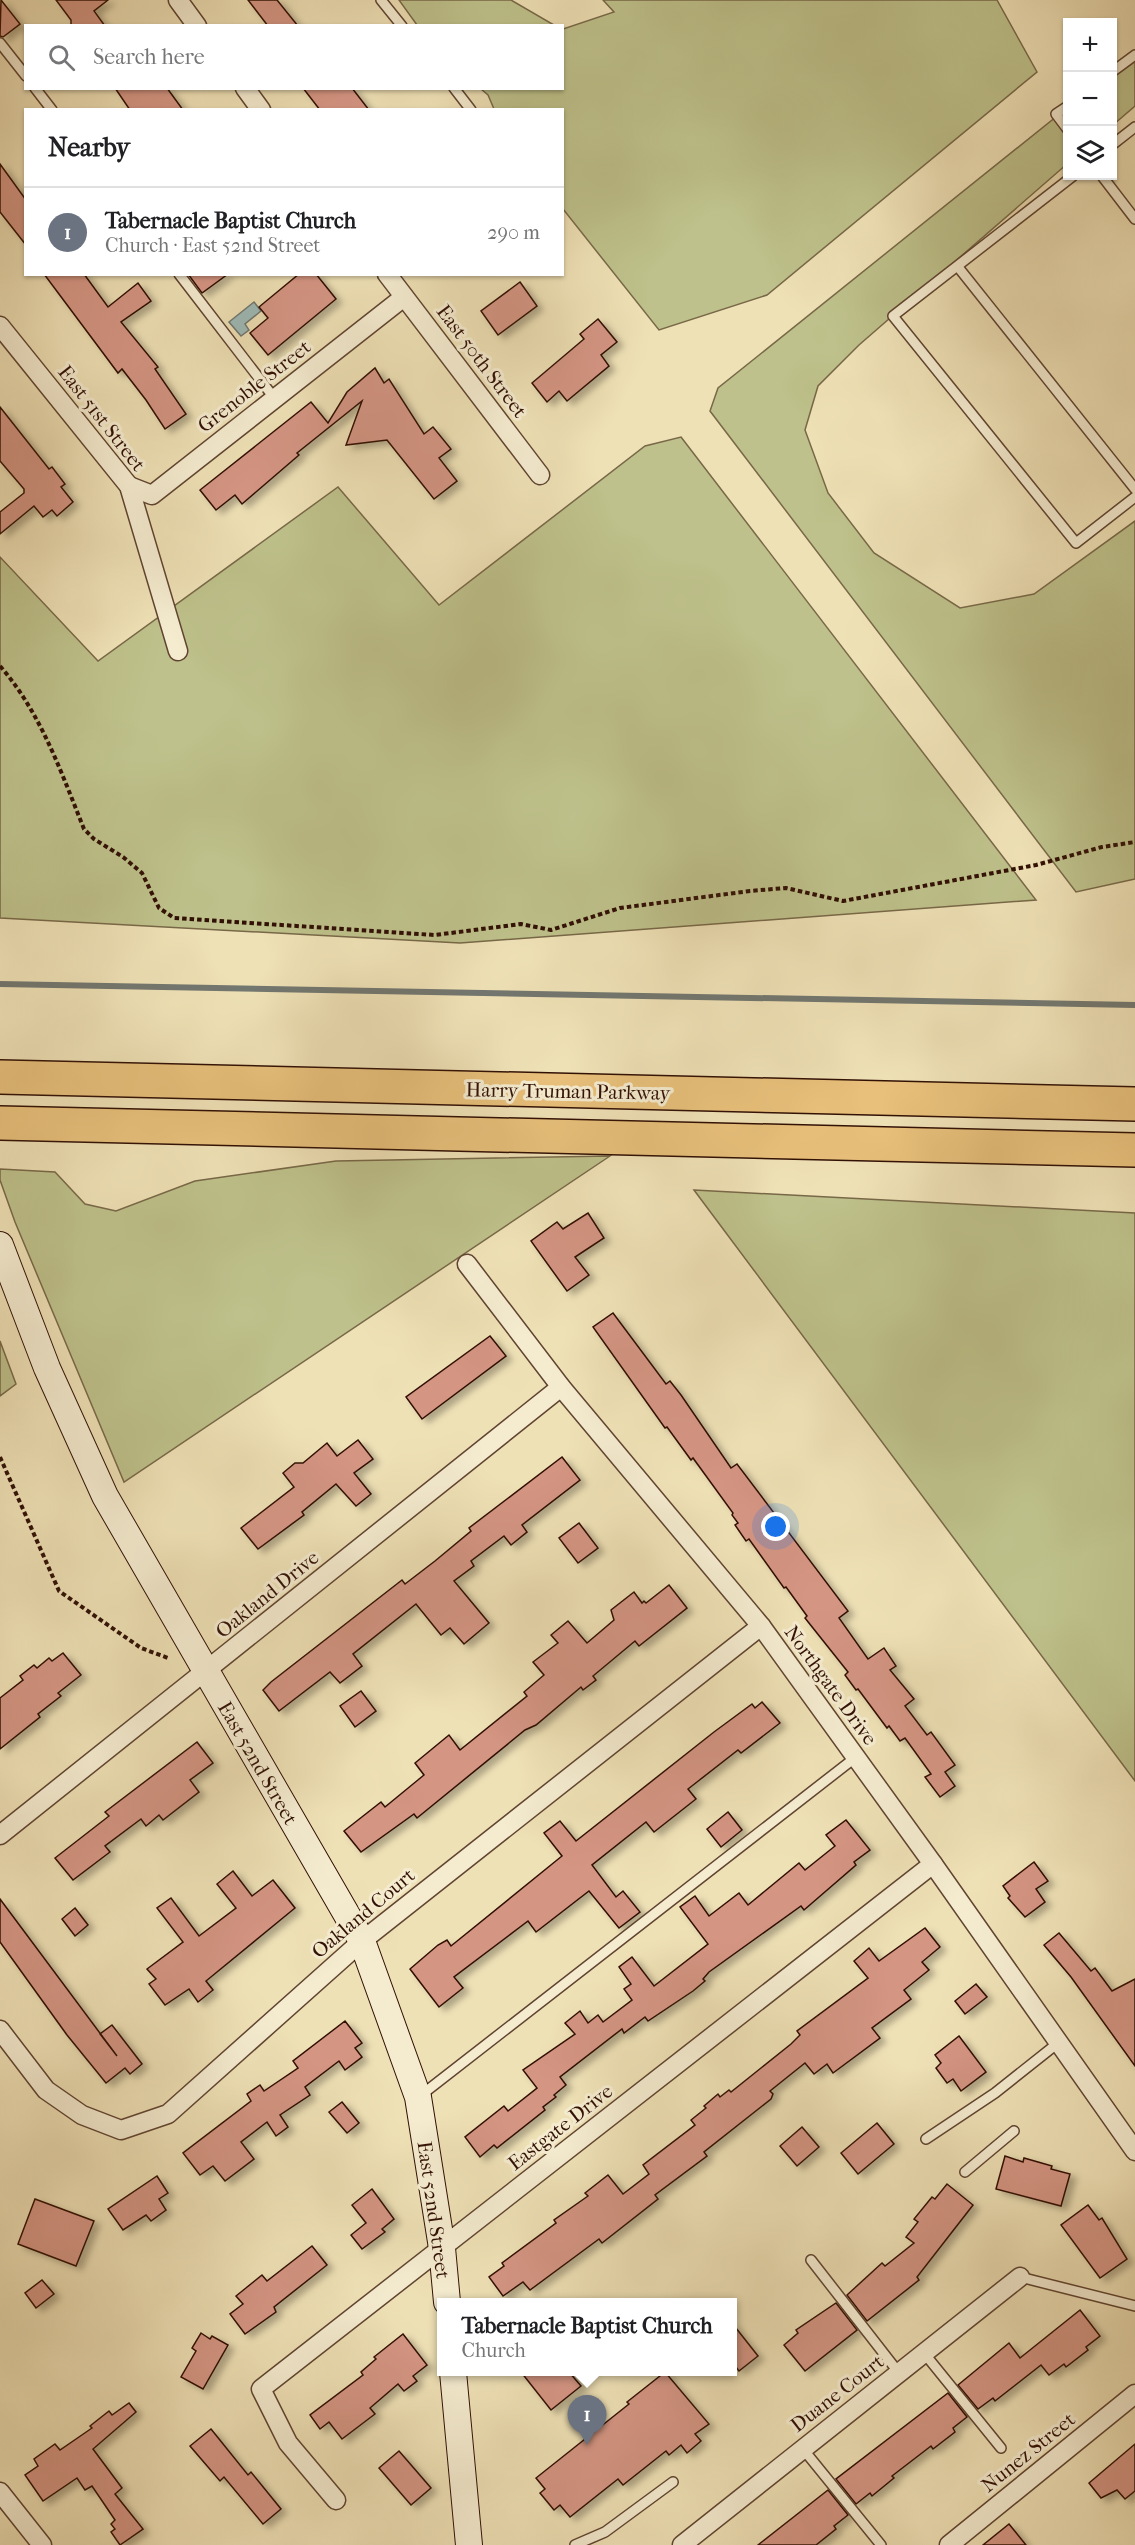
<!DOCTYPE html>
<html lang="en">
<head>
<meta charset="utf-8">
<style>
	body { margin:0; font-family:"IM FELL French Canon",serif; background:#f6f6f6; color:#202124 }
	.controls { position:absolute; right:18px; top:18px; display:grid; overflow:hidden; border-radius:0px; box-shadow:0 2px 4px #0004 }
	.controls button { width:54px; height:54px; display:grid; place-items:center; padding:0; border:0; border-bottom:2px solid #e0e0e0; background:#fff; color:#202124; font:30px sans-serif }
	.you { position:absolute; left:776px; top:1527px; width:21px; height:21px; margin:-15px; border:4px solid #fff; border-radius:50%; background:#1a73e8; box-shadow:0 0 0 9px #1a73e833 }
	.badge { display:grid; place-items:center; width:39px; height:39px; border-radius:50%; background:#8f2418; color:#fff; font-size:20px; font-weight:700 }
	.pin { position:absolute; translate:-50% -50px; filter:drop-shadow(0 2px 3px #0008) }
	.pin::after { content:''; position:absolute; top:32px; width:21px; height:18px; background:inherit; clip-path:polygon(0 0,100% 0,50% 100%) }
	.popup { position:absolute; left:437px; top:2298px; width:300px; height:78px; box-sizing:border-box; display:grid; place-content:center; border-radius:0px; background:#fff; filter:drop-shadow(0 2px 4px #0005); font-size:20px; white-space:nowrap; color:#757577 }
	.popup b { font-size:22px; color:#202124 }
	.popup::after { content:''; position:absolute; left:50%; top:100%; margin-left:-12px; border:12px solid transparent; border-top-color:#fff }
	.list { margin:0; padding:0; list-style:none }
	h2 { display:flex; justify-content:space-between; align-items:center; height:78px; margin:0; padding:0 24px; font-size:26px }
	h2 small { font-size:20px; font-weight:400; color:#757577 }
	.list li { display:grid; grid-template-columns:39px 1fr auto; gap:18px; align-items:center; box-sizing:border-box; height:90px; padding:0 24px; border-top:2px solid #e0e0e0 }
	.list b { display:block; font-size:22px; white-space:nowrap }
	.list p { margin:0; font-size:20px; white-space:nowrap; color:#757577 }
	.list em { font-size:20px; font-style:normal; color:#757577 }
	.icon { flex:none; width:33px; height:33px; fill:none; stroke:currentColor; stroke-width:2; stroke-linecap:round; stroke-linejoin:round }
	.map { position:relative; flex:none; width:1135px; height:2545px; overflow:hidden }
	.search { position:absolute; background:#fff; box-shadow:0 2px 4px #0004; left:24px; top:24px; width:540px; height:66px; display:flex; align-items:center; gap:15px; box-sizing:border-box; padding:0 21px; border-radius:0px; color:#757577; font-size:22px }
	.panel { position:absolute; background:#fff; box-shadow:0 2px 4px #0004; left:24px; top:108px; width:540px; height:168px; border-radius:0px }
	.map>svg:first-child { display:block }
</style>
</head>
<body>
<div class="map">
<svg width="1135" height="2545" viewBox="0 0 1135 2545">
	<defs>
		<filter id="shadow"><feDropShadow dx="6" dy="4" stdDeviation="3" flood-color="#0004"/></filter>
	</defs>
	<rect width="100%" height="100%" fill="#efe1b6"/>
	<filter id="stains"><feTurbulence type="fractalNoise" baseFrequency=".00333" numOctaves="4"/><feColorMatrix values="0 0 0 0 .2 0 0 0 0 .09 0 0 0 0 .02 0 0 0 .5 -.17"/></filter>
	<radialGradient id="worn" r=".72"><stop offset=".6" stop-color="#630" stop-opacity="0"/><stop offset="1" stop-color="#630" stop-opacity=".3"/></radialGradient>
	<g fill="#bec18b" stroke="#786848" stroke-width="1.5">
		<path d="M 399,0 L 511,0 L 554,25 L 417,25 Z"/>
		<path d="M 603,0 L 997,0 L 1037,72 L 767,295 L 659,330 L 563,209 L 562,110 L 494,109 L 488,95 L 481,89 L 562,88 L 563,29 L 614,12 Z"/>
		<path d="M 1135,54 L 1135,106 L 1113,125 L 1112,72 Z"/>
		<path d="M 1067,108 L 1067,164 L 859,345 L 818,386 L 805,430 L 828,493 L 874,553 L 960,608 L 1034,594 L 1135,521 L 1135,879 L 1076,892 L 710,411 L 718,388 Z"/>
		<path d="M 681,437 L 1036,900 L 460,943 L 0,918 L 0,557 L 98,661 L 338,487 L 439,605 L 645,446 Z"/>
		<path d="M 610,1156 L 124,1482 L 15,1222 L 0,1180 L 0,1169 L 55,1172 L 85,1204 L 116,1211 L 195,1181 L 336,1161 Z"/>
		<path d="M 694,1190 L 1135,1213 L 1135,1781 Z"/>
		<path d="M 0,1341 L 16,1384 L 0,1396 Z"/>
	</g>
	<path fill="#9ebbb8" stroke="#727770" stroke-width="1.5" d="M 254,302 L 261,311 L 245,324 L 249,330 L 241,336 L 229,322 Z"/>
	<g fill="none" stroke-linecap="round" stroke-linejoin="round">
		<path stroke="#727770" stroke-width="6" d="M 0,984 L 1135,1005"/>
	</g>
	<g fill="#d49583" stroke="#311005" stroke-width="1.5" filter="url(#shadow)">
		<path d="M 1,0 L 20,24 L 3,37 L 0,36 Z"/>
		<path d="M 56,0 L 108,0 L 94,11 L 105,26 L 71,26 L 71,20 Z"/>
		<path d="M 248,0 L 277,0 L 298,26 L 268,26 Z"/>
		<path d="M 115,88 L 167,88 L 183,110 L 130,110 Z"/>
		<path d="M 303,88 L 352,88 L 369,110 L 320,110 Z"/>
		<path d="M 0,164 L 26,200 L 26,245 L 0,212 Z"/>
		<path d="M 44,274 L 84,274 L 108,307 L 138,283 L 151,301 L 121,322 L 158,367 L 155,369 L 186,414 L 165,429 L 146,400 L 122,369 L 118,373 Z"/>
		<path d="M 188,274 L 228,274 L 202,293 Z"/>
		<path d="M 299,274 L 316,274 L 336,299 L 268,355 L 250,333 L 268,318 L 259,307 Z"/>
		<path d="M 520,282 L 537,306 L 498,335 L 481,311 Z"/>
		<path d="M 598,319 L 617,342 L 601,355 L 609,366 L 567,401 L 559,391 L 547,402 L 532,383 L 584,339 L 580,334 Z"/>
		<path d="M 375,368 L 384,383 L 389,379 L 424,434 L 433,427 L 451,449 L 439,458 L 457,481 L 434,499 L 387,440 L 346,445 L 362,401 L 297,453 L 299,455 L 242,504 L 235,495 L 216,510 L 200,490 L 311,402 L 328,423 L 347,392 Z"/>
		<path d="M 0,407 L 49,469 L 52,467 L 65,484 L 61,487 L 73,502 L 57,516 L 52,510 L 43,517 L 34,506 L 0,534 L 0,512 L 24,493 L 24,489 L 0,461 Z"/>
		<path d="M 588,1213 L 604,1238 L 575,1257 L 589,1275 L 567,1291 L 531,1241 L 557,1222 L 563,1229 Z"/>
		<path d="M 613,1313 L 666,1384 L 670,1381 L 681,1395 L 731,1468 L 737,1464 L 848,1611 L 839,1618 L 868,1659 L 884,1648 L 896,1666 L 890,1670 L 914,1699 L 905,1706 L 927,1735 L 931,1732 L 955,1765 L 945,1772 L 955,1786 L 940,1797 L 925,1777 L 931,1774 L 905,1738 L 900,1741 L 889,1726 L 887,1728 L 858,1689 L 856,1690 L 845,1675 L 848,1672 L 805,1618 L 807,1616 L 786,1587 L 784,1588 L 749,1539 L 746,1541 L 735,1525 L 738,1523 L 732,1515 L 733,1513 L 693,1458 L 691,1460 L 667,1427 L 665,1428 L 593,1327 Z"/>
		<path d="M 490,1336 L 506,1356 L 422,1419 L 406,1397 Z"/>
		<path d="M 358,1440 L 373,1459 L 354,1473 L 371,1494 L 356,1506 L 336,1484 L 302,1512 L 304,1515 L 258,1549 L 241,1528 L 294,1487 L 283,1473 L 295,1463 L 303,1463 L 327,1443 L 337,1456 Z"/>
		<path d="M 562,1457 L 580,1480 L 522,1525 L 527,1532 L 511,1545 L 504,1536 L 471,1561 L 474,1566 L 454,1581 L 489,1623 L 464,1644 L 450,1628 L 441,1635 L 416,1604 L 353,1654 L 362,1666 L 340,1683 L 330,1672 L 279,1711 L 263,1690 L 271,1682 L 402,1580 L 405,1584 L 435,1561 L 471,1531 L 469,1528 Z"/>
		<path d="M 579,1523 L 598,1548 L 578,1563 L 559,1538 Z"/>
		<path d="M 669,1585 L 687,1608 L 639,1646 L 635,1641 L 593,1676 L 596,1680 L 583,1690 L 581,1687 L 536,1725 L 525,1730 L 417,1818 L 414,1814 L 361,1852 L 344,1831 L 381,1802 L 385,1807 L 424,1775 L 415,1763 L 449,1735 L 460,1750 L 527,1696 L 524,1692 L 544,1675 L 533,1662 L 558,1643 L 551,1635 L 568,1621 L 587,1643 L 614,1620 L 611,1610 L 634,1592 L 642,1603 L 644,1601 L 646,1603 Z"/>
		<path d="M 63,1653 L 81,1675 L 58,1693 L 61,1696 L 38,1714 L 40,1717 L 0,1749 L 0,1698 L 23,1680 L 20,1676 L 34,1665 L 37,1668 L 49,1658 L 52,1661 Z"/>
		<path d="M 361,1691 L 376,1711 L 355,1727 L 340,1706 Z"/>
		<path d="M 762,1702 L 780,1723 L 741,1753 L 738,1750 L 688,1789 L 696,1799 L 654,1832 L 646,1822 L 592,1865 L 616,1897 L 623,1891 L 640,1912 L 619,1928 L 589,1891 L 536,1932 L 528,1921 L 454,1977 L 463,1988 L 439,2007 L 410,1969 L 438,1945 L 447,1940 L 451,1946 L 562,1856 L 544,1833 L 560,1821 L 576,1841 L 714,1732 L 752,1704 L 755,1708 Z"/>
		<path d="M 197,1742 L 213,1763 L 190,1780 L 199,1792 L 163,1820 L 159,1815 L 146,1826 L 141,1819 L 105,1846 L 110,1852 L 73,1880 L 55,1858 L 109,1816 L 105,1812 Z"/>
		<path d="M 728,1812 L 742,1830 L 721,1847 L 707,1829 Z"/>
		<path d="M 846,1820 L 870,1850 L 854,1862 L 856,1865 L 804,1910 L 801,1906 L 709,1972 L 703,1979 L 705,1981 L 693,1991 L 648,2021 L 645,2017 L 624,2033 L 622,2029 L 560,2077 L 566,2085 L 554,2095 L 556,2097 L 543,2107 L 545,2110 L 497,2148 L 494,2145 L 480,2157 L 465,2137 L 504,2106 L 508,2111 L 537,2088 L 523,2070 L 575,2034 L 565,2023 L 580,2011 L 588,2023 L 598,2015 L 603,2022 L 632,2000 L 624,1989 L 631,1984 L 619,1967 L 632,1957 L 654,1986 L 708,1944 L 680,1907 L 695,1896 L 709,1916 L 739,1893 L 748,1905 L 799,1863 L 805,1870 L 835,1846 L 826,1835 Z"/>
		<path d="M 1034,1862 L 1048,1881 L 1036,1889 L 1045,1902 L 1025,1917 L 1008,1898 L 1010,1896 L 1003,1886 Z"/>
		<path d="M 233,1871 L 252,1896 L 273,1880 L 295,1908 L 206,1981 L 213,1990 L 198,2002 L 189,1989 L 165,2005 L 149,1984 L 156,1979 L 147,1969 L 183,1942 L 157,1908 L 171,1898 L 199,1936 L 236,1908 L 217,1884 Z"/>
		<path d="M 0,1899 L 117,2056 L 100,2034 L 112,2025 L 142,2064 L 130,2074 L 125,2068 L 106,2083 L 67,2035 L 0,1942 Z"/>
		<path d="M 75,1908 L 88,1925 L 75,1936 L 62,1919 Z"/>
		<path d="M 925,1928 L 940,1947 L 922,1962 L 929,1970 L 904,1990 L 911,1999 L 872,2028 L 880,2038 L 833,2073 L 827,2064 L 814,2074 L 805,2063 L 770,2091 L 773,2094 L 771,2099 L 704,2152 L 707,2156 L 655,2195 L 658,2199 L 602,2243 L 599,2239 L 530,2290 L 523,2282 L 503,2296 L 489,2277 L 504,2266 L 502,2263 L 556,2223 L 554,2220 L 588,2196 L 585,2193 L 608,2175 L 623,2194 L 649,2174 L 643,2165 L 695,2125 L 691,2120 L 706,2108 L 704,2106 L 718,2094 L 720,2097 L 729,2090 L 731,2092 L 791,2044 L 800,2035 L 797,2031 L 868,1978 L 854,1961 L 869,1948 L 879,1961 Z"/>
		<path d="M 1059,1933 L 1091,1971 L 1095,1968 L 1112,1991 L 1135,1979 L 1135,2066 L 1071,1977 L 1044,1945 Z"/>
		<path d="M 976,1984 L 987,1997 L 965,2014 L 955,2001 Z"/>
		<path d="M 345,2021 L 362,2043 L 355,2048 L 362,2057 L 345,2070 L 339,2061 L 305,2087 L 310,2095 L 280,2115 L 288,2127 L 276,2136 L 267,2122 L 241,2142 L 254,2159 L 225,2181 L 213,2166 L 200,2175 L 183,2153 L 251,2101 L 247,2094 L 260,2085 L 264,2091 L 298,2068 L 293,2061 Z"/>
		<path d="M 959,2036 L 986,2072 L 961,2091 L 953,2079 L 947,2083 L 936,2068 L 941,2063 L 935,2055 Z"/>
		<path d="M 342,2102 L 359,2123 L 347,2133 L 329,2112 Z"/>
		<path d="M 877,2123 L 894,2144 L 858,2174 L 841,2153 Z"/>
		<path d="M 802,2127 L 819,2147 L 797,2166 L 780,2146 Z"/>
		<path d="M 1005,2156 L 1023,2162 L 1024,2158 L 1052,2166 L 1051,2169 L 1070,2174 L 1061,2206 L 996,2189 Z"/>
		<path d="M 157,2176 L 168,2193 L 159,2199 L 166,2210 L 151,2221 L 146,2215 L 123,2230 L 108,2209 Z"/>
		<path d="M 947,2184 L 973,2205 L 917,2277 L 919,2280 L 867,2321 L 847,2295 L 882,2263 L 885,2266 L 914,2243 L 906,2237 L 918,2222 L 914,2219 L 932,2197 L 935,2199 Z"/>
		<path d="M 372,2189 L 394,2219 L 382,2229 L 385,2232 L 362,2249 L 351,2235 L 366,2223 L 352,2205 Z"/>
		<path d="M 35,2199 L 94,2221 L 76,2266 L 18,2244 Z"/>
		<path d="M 1088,2205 L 1099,2220 L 1102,2218 L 1127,2259 L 1100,2278 L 1061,2225 Z"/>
		<path d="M 312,2246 L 327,2265 L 274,2307 L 276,2312 L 245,2334 L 230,2314 L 243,2304 L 236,2296 L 262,2275 L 267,2281 Z"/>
		<path d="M 42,2280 L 54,2294 L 36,2308 L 25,2293 Z"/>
		<path d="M 836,2303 L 857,2330 L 805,2371 L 784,2345 L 798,2333 L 796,2330 Z"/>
		<path d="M 1080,2310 L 1100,2336 L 1086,2347 L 1088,2350 L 1066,2367 L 1064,2364 L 1049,2375 L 1041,2365 L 995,2401 L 993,2398 L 978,2409 L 958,2385 L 1009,2343 L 1020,2358 Z"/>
		<path d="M 732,2323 L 758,2356 L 739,2371 L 732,2362 Z"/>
		<path d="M 201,2333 L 210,2339 L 212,2336 L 228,2345 L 203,2389 L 181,2377 L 196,2351 L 192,2348 Z"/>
		<path d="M 403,2334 L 427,2365 L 413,2376 L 417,2381 L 404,2391 L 398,2384 L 370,2408 L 375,2414 L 342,2439 L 329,2422 L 320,2429 L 310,2415 L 363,2375 L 361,2372 L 376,2359 L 374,2357 Z"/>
		<path d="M 521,2372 L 569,2372 L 581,2386 L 551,2410 Z"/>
		<path d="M 665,2372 L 709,2424 L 695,2434 L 701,2441 L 687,2453 L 681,2445 L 669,2455 L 666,2451 L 623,2485 L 618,2479 L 570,2517 L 560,2505 L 554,2510 L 540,2493 L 545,2489 L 536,2478 L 629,2404 L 627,2402 Z"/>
		<path d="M 948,2393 L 967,2417 L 953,2428 L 955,2432 L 933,2449 L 931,2446 L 892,2476 L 894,2478 L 872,2496 L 870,2493 L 856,2504 L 836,2479 Z"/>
		<path d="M 129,2403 L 136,2412 L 93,2449 L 122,2488 L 115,2494 L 143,2529 L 120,2545 L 111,2532 L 115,2529 L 111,2524 L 115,2520 L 92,2486 L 85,2490 L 77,2478 L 43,2501 L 25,2475 L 38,2466 L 34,2459 L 55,2444 L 60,2450 L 92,2428 L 90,2426 L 109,2411 L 112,2415 Z"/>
		<path d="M 211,2429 L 248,2475 L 251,2472 L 281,2509 L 263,2524 L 224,2477 L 220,2481 L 190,2446 Z"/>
		<path d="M 1135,2444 L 1135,2491 L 1125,2499 L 1117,2490 L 1101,2498 L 1089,2483 Z"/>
		<path d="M 399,2451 L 431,2488 L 411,2505 L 379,2468 Z"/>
		<path d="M 828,2490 L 848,2515 L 834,2526 L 836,2529 L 816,2545 L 758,2545 Z"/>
		<path d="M 1009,2524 L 1026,2545 L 983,2545 Z"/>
	</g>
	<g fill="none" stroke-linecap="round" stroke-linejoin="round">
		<defs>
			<g id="lane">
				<path d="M 381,0 L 402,26"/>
				<path d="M 0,43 L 26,76"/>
				<path d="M 1112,72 L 1135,55"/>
				<path d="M 35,88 L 52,110"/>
				<path d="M 454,88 L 471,110"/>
				<path d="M 1068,106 L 1056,114 L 1068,130"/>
				<path d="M 1112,145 L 1135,127"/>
				<path d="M 1073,176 L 893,316 L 1076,543 L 1135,497"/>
				<path d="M 1102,176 L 1135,219"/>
				<path d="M 958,267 L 1135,489"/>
				<path d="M 179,274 L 275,399"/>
				<path d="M 420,2096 L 856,1757"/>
				<path d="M 926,2139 L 995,2093 L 1058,2043"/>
				<path d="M 965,2172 L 1014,2131"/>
				<path d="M 811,2260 L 899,2373"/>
				<path d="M 1020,2277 L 1135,2306"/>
				<path d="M 924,2353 L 1001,2448"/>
				<path d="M 803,2449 L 881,2545"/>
				<path d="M 575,2545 L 605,2532 L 673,2482"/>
			</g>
			<g id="street">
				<path d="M 178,0 L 197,26"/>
				<path d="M 245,88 L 261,110"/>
				<path d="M 387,274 L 540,475"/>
				<path d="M 0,326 L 129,486 L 178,651"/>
				<path d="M 129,486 L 152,495 L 404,297"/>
				<path d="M 467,1264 L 561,1387 L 761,1626 L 933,1864 L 1135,2151"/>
				<path d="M 0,1835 L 561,1387"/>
				<path d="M 0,2030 L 46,2090 L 82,2115 L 121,2130 L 168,2114 L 362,1941 L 761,1626"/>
				<path d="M 0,2492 L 42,2545"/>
				<path d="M 336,2500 L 288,2443 L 261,2389 L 933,1864"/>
				<path d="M 682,2545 L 1020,2277"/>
				<path d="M 949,2545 L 1135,2394"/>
			</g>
			<g id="secondary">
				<path d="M 0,1245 L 47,1368 L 105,1496 L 362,1941 L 418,2097 L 442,2248 L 447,2302"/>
				<path d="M 453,2372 L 469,2545"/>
			</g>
			<g id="highway">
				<path d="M 0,1077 L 1135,1104"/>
				<path d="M 0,1123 L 1135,1150"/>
			</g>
		</defs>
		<use href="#lane" stroke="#604431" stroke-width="12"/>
		<use href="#street" stroke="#604431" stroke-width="21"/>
		<use href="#secondary" stroke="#311005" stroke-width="28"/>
		<use href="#highway" stroke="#311005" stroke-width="36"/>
		<g stroke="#311005" stroke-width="4" stroke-dasharray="4.5 3" stroke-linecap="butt">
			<path d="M 0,666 C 41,713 61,772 84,829 L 94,839 L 123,857 L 142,873 L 159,908 L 174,918 L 435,935 L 521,924 L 551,930 L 620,908 L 750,891 L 786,888 L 843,901 L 1036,865 L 1102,847 L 1135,842"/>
			<path d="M 0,1457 L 59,1591 L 141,1648 L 168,1658"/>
		</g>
		<use href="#lane" stroke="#f5ecd0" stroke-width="9"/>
		<use href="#street" stroke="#f5ecd0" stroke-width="18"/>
		<use href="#secondary" stroke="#f5ecd0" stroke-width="26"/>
		<use href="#highway" stroke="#e8c07b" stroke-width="33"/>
	</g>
	<g text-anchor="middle" stroke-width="6" stroke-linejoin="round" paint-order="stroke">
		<g font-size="20" fill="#311005" stroke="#f5ecd0">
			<text transform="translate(482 361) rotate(53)" y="7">East 50th Street</text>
			<text transform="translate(254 386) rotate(-38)" y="7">Grenoble Street</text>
			<text transform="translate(102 418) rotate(52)" y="7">East 51st Street</text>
			<text transform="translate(568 1091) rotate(1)" y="7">Harry Truman Parkway</text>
			<text transform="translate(267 1594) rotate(-39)" y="7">Oakland Drive</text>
			<text transform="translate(831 1685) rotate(54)" y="7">Northgate Drive</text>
			<text transform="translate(258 1763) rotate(60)" y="7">East 52nd Street</text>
			<text transform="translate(363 1913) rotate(-40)" y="7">Oakland Court</text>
			<text transform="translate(560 2127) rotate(-38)" y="7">Eastgate Drive</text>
			<text transform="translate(434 2210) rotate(82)" y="7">East 52nd Street</text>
			<text transform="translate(837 2393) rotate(-38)" y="7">Duane Court</text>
			<text transform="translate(1028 2452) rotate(-39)" y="7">Nunez Street</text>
		</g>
	</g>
	<rect width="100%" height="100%" filter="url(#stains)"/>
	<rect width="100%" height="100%" fill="url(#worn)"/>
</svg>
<div class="controls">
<button>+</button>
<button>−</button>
<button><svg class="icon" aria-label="layers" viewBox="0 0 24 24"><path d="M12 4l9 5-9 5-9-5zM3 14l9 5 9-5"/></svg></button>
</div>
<div class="you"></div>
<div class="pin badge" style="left:587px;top:2445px;background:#6b7280">1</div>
<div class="popup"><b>Tabernacle Baptist Church</b>Church</div>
<div class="search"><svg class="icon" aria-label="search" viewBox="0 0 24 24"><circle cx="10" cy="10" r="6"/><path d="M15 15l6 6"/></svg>Search here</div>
<section class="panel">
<h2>Nearby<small></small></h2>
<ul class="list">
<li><span class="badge" style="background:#6b7280">1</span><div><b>Tabernacle Baptist Church</b><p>Church · East 52nd Street</p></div><em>290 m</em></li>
</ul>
</section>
</div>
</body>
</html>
